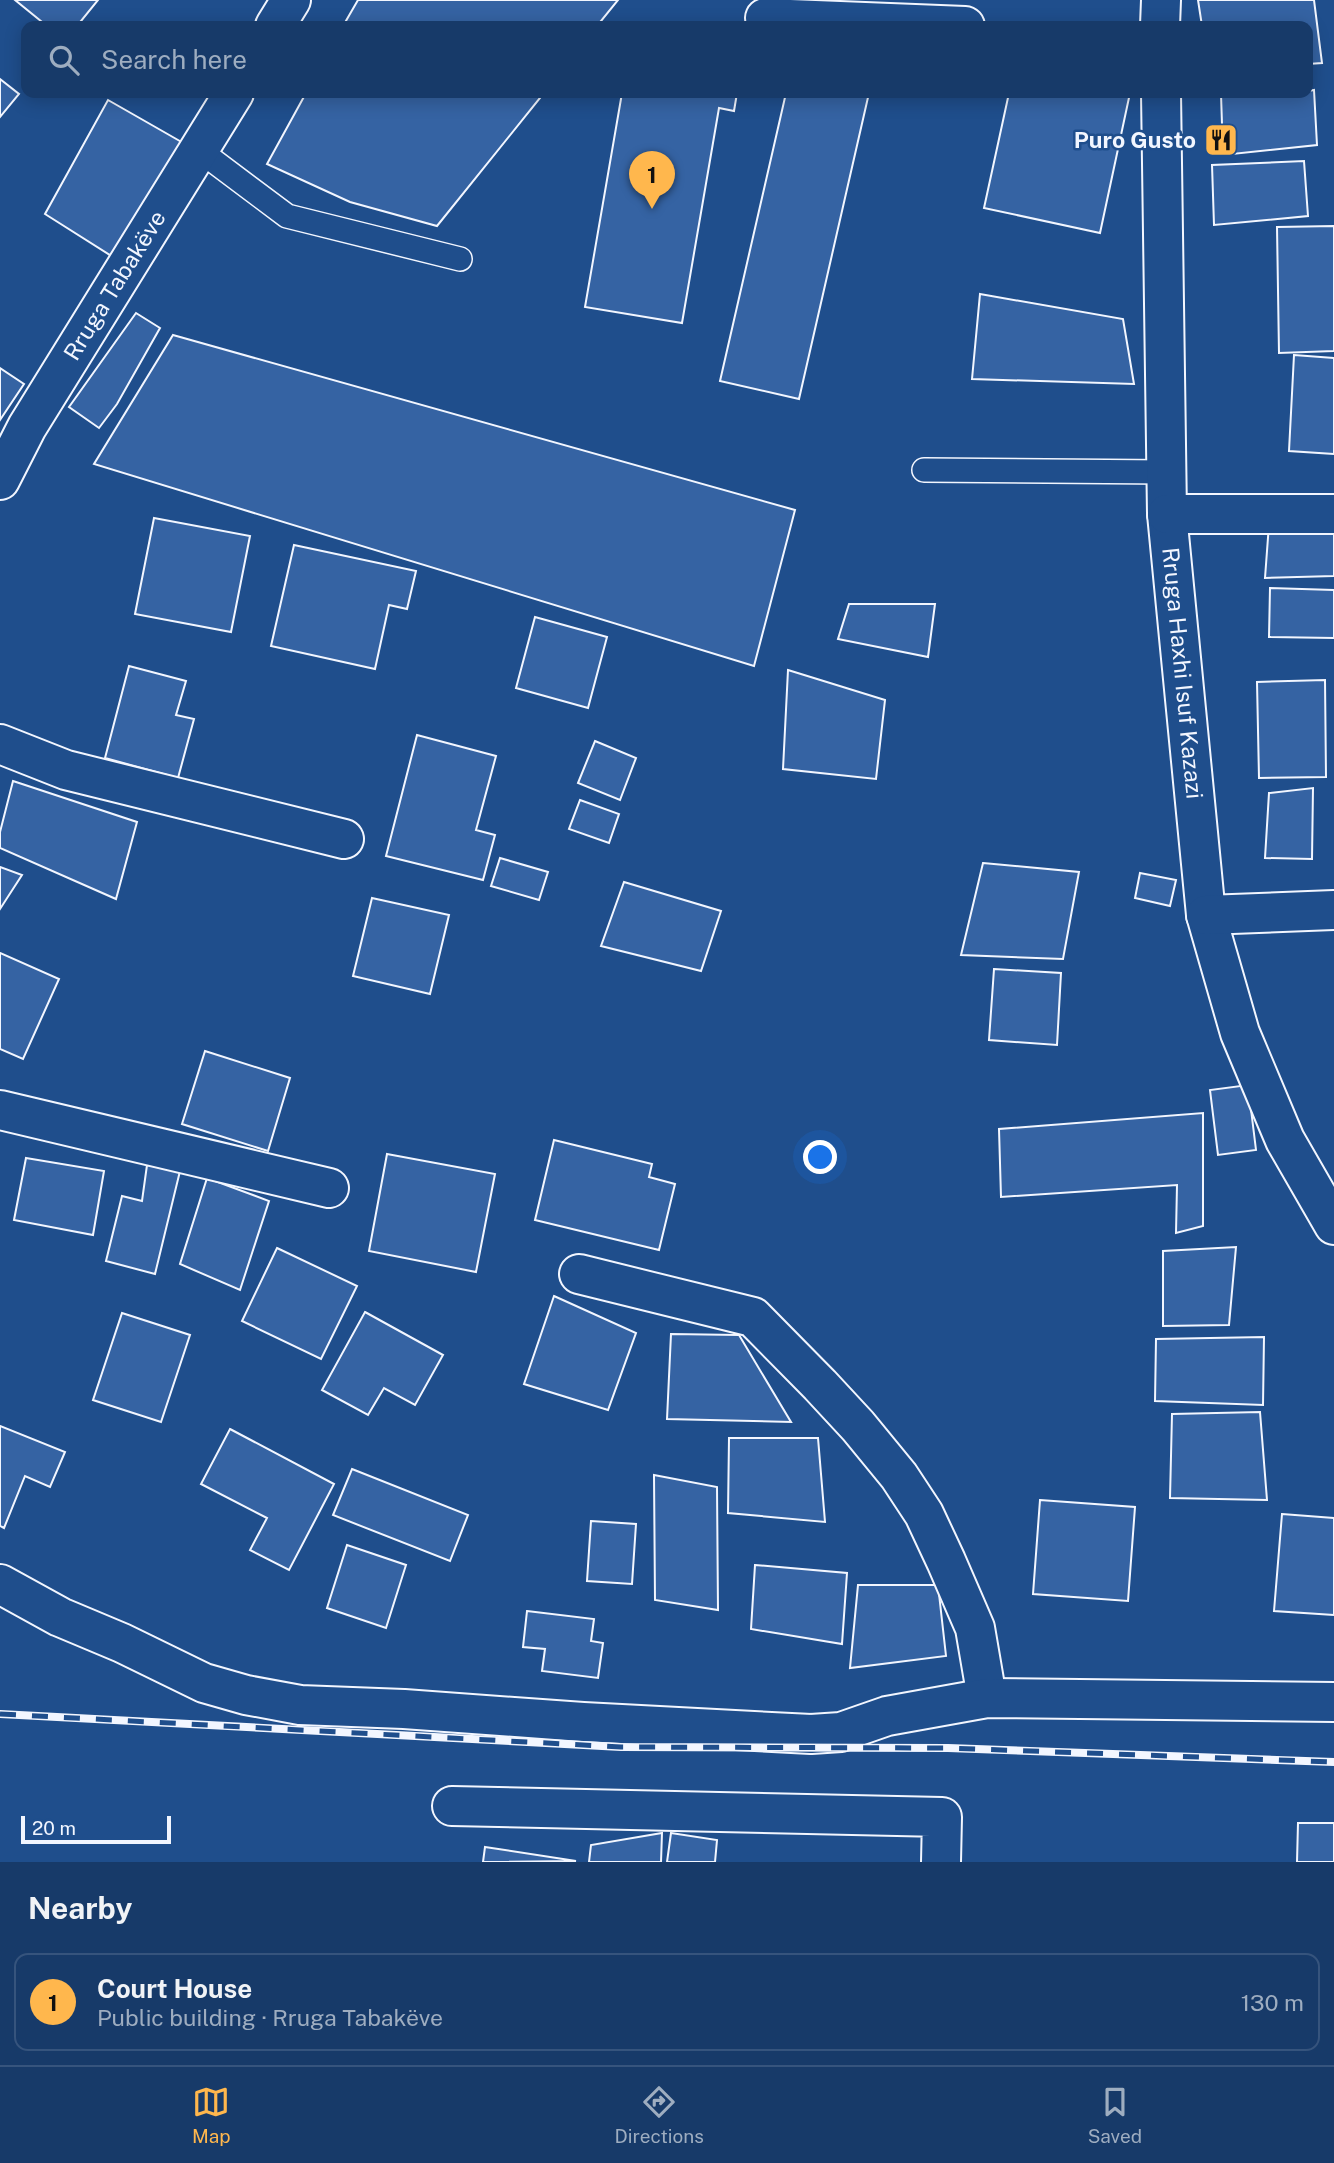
<!DOCTYPE html>
<html lang="en">
<head>
<meta charset="utf-8">
<style>
	body { margin:0; font-family:"Public Sans",sans-serif; background:#20416f; color:#f1f3f6 }
	.scale { position:absolute; left:21px; bottom:18px; width:150px; box-sizing:border-box; padding-left:7px; border:4px solid #f2f6ff; border-top:0; font-size:19px; line-height:24px; white-space:nowrap; color:#f2f6ff; -webkit-text-stroke:5px #1f4e8c; paint-order:stroke }
	.you { position:absolute; left:821px; top:1158px; width:24px; height:24px; margin:-18px; border:5px solid #fff; border-radius:50%; background:#1a73e8; box-shadow:0 0 0 10px #1a73e833 }
	.badge { display:grid; place-items:center; width:46px; height:46px; border-radius:50%; background:#ffb74d; color:#111; font-size:23px; font-weight:700 }
	.pin { position:absolute; translate:-50% -58px; filter:drop-shadow(0 2px 4px #0008) }
	.pin::after { content:''; position:absolute; top:37px; width:24px; height:21px; background:inherit; clip-path:polygon(0 0,100% 0,50% 100%) }
	.list { margin:0; padding:0; list-style:none }
	h2 { display:flex; justify-content:space-between; align-items:center; height:91px; margin:0; padding:0 28px; font-size:30px }
	h2 small { font-size:23px; font-weight:400; color:#9eadc0 }
	.list li { display:grid; grid-template-columns:46px 1fr auto; gap:21px; align-items:center; box-sizing:border-box; height:98px; margin:0 14px 14px; padding:0 14px; border:2px solid #36547d; border-radius:14px }
	.list b { display:block; font-size:26px; white-space:nowrap }
	.list p { margin:0; font-size:23px; white-space:nowrap; color:#9eadc0 }
	.list em { font-size:23px; font-style:normal; color:#9eadc0 }
	.icon { flex:none; width:38px; height:38px; fill:none; stroke:currentColor; stroke-width:2; stroke-linecap:round; stroke-linejoin:round }
	.map { position:relative; flex:none; width:1334px; height:1862px; overflow:hidden }
	.search { position:absolute; background:#173a69; box-shadow:0 4px 18px #0003; left:21px; right:21px; top:21px; height:77px; display:flex; align-items:center; gap:18px; box-sizing:border-box; padding:0 24px; border-radius:14px; color:#9eadc0; font-size:26px }
	.sheet { height:203px; background:#173a69 }
	nav { display:flex; justify-content:space-around; align-items:center; box-sizing:border-box; height:98px; border-top:2px solid #36547d; background:#173a69; font-size:19px; color:#9eadc0 }
	nav a { display:grid; justify-items:center; gap:4px }
	nav .on { color:#ffb74d }
	.map>svg:first-child { display:block }
</style>
</head>
<body>
<div class="map">
<svg width="1334" height="1862" viewBox="0 0 1334 1862">
	<rect width="100%" height="100%" fill="#1f4e8c"/>
	<g fill="#3563a3" stroke="#f2f6ff" stroke-width="2">
		<path d="M 15,0 L 98,0 L 77,26 L 47,26 Z"/>
		<path d="M 358,0 L 618,0 L 597,26 L 343,26 Z"/>
		<path d="M 1198,0 L 1314,0 L 1322,63 L 1308,64 L 1308,26 L 1202,26 Z"/>
		<path d="M 0,79 L 19,94 L 0,117 Z"/>
		<path d="M 1314,90 L 1317,145 L 1223,155 L 1221,94 L 1308,93 L 1308,91 Z"/>
		<path d="M 306,93 L 544,93 L 437,226 L 350,202 L 267,164 Z"/>
		<path d="M 622,93 L 737,93 L 734,111 L 719,108 L 682,323 L 585,307 Z"/>
		<path d="M 786,93 L 869,93 L 799,399 L 720,381 Z"/>
		<path d="M 1009,93 L 1130,93 L 1100,233 L 984,208 Z"/>
		<path d="M 108,100 L 185,144 L 113,257 L 45,214 Z"/>
		<path d="M 1304,161 L 1308,216 L 1214,225 L 1212,165 Z"/>
		<path d="M 1334,226 L 1334,351 L 1279,353 L 1277,227 Z"/>
		<path d="M 980,294 L 1123,319 L 1134,384 L 972,379 Z"/>
		<path d="M 136,313 L 160,328 L 117,404 L 99,428 L 69,407 Z"/>
		<path d="M 173,335 L 795,510 L 754,666 L 94,464 Z"/>
		<path d="M 1294,355 L 1334,358 L 1334,454 L 1289,451 Z"/>
		<path d="M 0,368 L 24,384 L 0,420 Z"/>
		<path d="M 154,518 L 250,536 L 231,632 L 135,614 Z"/>
		<path d="M 1269,524 L 1334,525 L 1334,576 L 1265,578 Z"/>
		<path d="M 294,545 L 416,571 L 407,609 L 389,605 L 375,669 L 271,646 Z"/>
		<path d="M 1270,588 L 1334,590 L 1334,638 L 1269,637 Z"/>
		<path d="M 849,604 L 935,604 L 928,657 L 838,639 Z"/>
		<path d="M 535,617 L 607,637 L 588,708 L 516,688 Z"/>
		<path d="M 129,666 L 186,681 L 176,715 L 194,719 L 178,778 L 105,758 Z"/>
		<path d="M 788,670 L 885,700 L 876,779 L 783,769 Z"/>
		<path d="M 1325,680 L 1326,777 L 1259,778 L 1257,682 Z"/>
		<path d="M 417,735 L 496,756 L 476,830 L 495,835 L 483,880 L 386,856 Z"/>
		<path d="M 595,741 L 636,758 L 620,800 L 578,783 Z"/>
		<path d="M 13,781 L 137,822 L 116,899 L 0,848 L 0,832 Z"/>
		<path d="M 1313,788 L 1312,859 L 1265,858 L 1269,793 Z"/>
		<path d="M 580,800 L 619,814 L 609,843 L 569,829 Z"/>
		<path d="M 500,858 L 548,872 L 539,900 L 491,886 Z"/>
		<path d="M 983,863 L 1079,872 L 1063,959 L 961,955 Z"/>
		<path d="M 0,867 L 22,875 L 0,909 Z"/>
		<path d="M 1140,873 L 1176,880 L 1170,906 L 1135,898 Z"/>
		<path d="M 624,882 L 721,911 L 701,971 L 601,946 Z"/>
		<path d="M 372,898 L 449,915 L 430,994 L 353,976 Z"/>
		<path d="M 0,953 L 59,979 L 23,1059 L 0,1049 Z"/>
		<path d="M 994,969 L 1061,973 L 1057,1045 L 989,1040 Z"/>
		<path d="M 205,1051 L 290,1078 L 268,1151 L 182,1124 Z"/>
		<path d="M 1248,1085 L 1256,1150 L 1218,1155 L 1210,1090 Z"/>
		<path d="M 1203,1113 L 1203,1226 L 1176,1233 L 1177,1185 L 1001,1197 L 999,1129 Z"/>
		<path d="M 554,1140 L 652,1164 L 649,1177 L 675,1184 L 659,1250 L 535,1220 Z"/>
		<path d="M 387,1154 L 495,1174 L 476,1272 L 369,1251 Z"/>
		<path d="M 26,1158 L 104,1171 L 93,1235 L 14,1220 Z"/>
		<path d="M 147,1165 L 180,1171 L 155,1274 L 106,1261 L 122,1196 L 142,1201 Z"/>
		<path d="M 207,1178 L 269,1201 L 240,1290 L 180,1264 Z"/>
		<path d="M 1236,1247 L 1229,1325 L 1163,1326 L 1163,1251 Z"/>
		<path d="M 277,1248 L 357,1286 L 321,1359 L 242,1321 Z"/>
		<path d="M 554,1296 L 636,1333 L 608,1410 L 524,1384 Z"/>
		<path d="M 365,1312 L 443,1355 L 415,1405 L 384,1388 L 368,1415 L 322,1390 Z"/>
		<path d="M 122,1313 L 190,1335 L 161,1422 L 93,1400 Z"/>
		<path d="M 671,1334 L 739,1335 L 791,1422 L 667,1419 Z"/>
		<path d="M 1264,1337 L 1263,1405 L 1155,1401 L 1156,1339 Z"/>
		<path d="M 1260,1412 L 1267,1500 L 1170,1498 L 1172,1414 Z"/>
		<path d="M 0,1426 L 65,1452 L 50,1487 L 25,1476 L 4,1528 L 0,1526 Z"/>
		<path d="M 230,1429 L 334,1484 L 289,1570 L 250,1550 L 267,1518 L 201,1484 Z"/>
		<path d="M 729,1438 L 818,1438 L 825,1522 L 728,1513 Z"/>
		<path d="M 352,1469 L 468,1515 L 450,1561 L 333,1515 Z"/>
		<path d="M 654,1475 L 717,1487 L 718,1610 L 655,1600 Z"/>
		<path d="M 1040,1500 L 1135,1507 L 1128,1601 L 1033,1594 Z"/>
		<path d="M 1282,1514 L 1334,1518 L 1334,1615 L 1274,1611 Z"/>
		<path d="M 591,1521 L 636,1524 L 632,1584 L 587,1581 Z"/>
		<path d="M 347,1545 L 406,1565 L 386,1628 L 327,1608 Z"/>
		<path d="M 755,1565 L 847,1573 L 842,1644 L 751,1629 Z"/>
		<path d="M 858,1585 L 938,1585 L 946,1656 L 850,1668 Z"/>
		<path d="M 527,1611 L 594,1619 L 591,1641 L 603,1643 L 598,1678 L 542,1671 L 545,1649 L 523,1647 Z"/>
		<path d="M 1298,1823 L 1334,1823 L 1334,1862 L 1297,1862 Z"/>
		<path d="M 662,1833 L 661,1862 L 589,1862 L 591,1845 Z"/>
		<path d="M 671,1833 L 717,1840 L 715,1862 L 667,1862 Z"/>
		<path d="M 485,1847 L 576,1861 L 483,1862 Z"/>
	</g>
	<g fill="none" stroke-linecap="round" stroke-linejoin="round">
		<defs>
			<g id="lane">
				<path d="M 199,150 L 287,216 L 460,259"/>
				<path d="M 924,470 L 1167,472"/>
			</g>
			<g id="street">
				<path d="M 765,18 L 965,26"/>
				<path d="M 1160,26 L 1161,0"/>
				<path id="s1" d="M 1161,93 L 1167,514 L 1206,915 L 1240,1033 L 1285,1140 L 1334,1225"/>
				<path d="M 1167,514 L 1334,514"/>
				<path d="M 0,744 L 66,770 L 344,839"/>
				<path d="M 1206,915 L 1334,910"/>
				<path d="M 0,1110 L 329,1188"/>
				<path d="M 579,1274 L 753,1317 L 820,1385 L 858,1426 L 899,1476 L 924,1514 L 946,1561 L 975,1628 L 987,1698"/>
				<path d="M 0,1584 L 60,1617 L 122,1643 L 204,1683 L 246,1695 L 300,1705 L 404,1709 L 583,1722 L 811,1734 L 841,1732 L 887,1716 L 987,1698 L 1334,1702"/>
				<path d="M 452,1806 L 942,1817 L 941,1862"/>
			</g>
			<g id="secondary">
				<path d="M 275,26 L 291,0"/>
				<path id="s2" d="M 0,480 L 27,427 L 234,93"/>
			</g>
		</defs>
		<use href="#lane" stroke="#f2f6ff" stroke-width="26"/>
		<use href="#street" stroke="#f2f6ff" stroke-width="42"/>
		<use href="#secondary" stroke="#f2f6ff" stroke-width="42"/>
		<use href="#lane" stroke="#1f4e8c" stroke-width="23"/>
		<use href="#street" stroke="#1f4e8c" stroke-width="38"/>
		<use href="#secondary" stroke="#1f4e8c" stroke-width="38"/>
		<defs>
			<path id="rail" d="M 0,1714 L 621,1747 L 948,1748 L 1334,1762"/>
		</defs>
		<use href="#rail" stroke="#f2f6ff" stroke-width="8"/>
		<use href="#rail" stroke="#1f4e8c" stroke-width="5" stroke-dasharray="16" stroke-linecap="butt"/>
	</g>
	<defs>
		<symbol id="restaurant-square" viewBox="-11 -11 22 22"><rect x="-9" y="-9" width="18" height="18" rx="4" fill="#ffb74d" stroke="#1f4e8c"/><path d="M-5-6h1v4h1v-4h1v4h1v-4h1v5L-1.5 .5V6h-2V.5L-5-1ZM5-6V6H3V1.5H1.5Q1.5-4 5-6Z" fill="#111"/></symbol>
	</defs>
	<g fill-rule="evenodd">
		<use href="#restaurant-square" x="1202" y="121" width="38" height="38"/>
	</g>
	<g text-anchor="middle" stroke-width="5" stroke-linejoin="round" paint-order="stroke">
		<g font-size="23" font-weight="bold" fill="#f2f6ff" stroke="#1f4e8c" text-anchor="end">
			<text x="1196" y="148">Puro Gusto</text>
		</g>
		<g font-size="23" fill="#f2f6ff" stroke="#1f4e8c">
			<text dy="8" stroke="none"><textPath href="#s2" startOffset="226">Rruga Tabakëve</textPath></text>
			<text dy="8" stroke="none"><textPath href="#s1" startOffset="581">Rruga Haxhi Isuf Kazazi</textPath></text>
		</g>
	</g>
</svg>
<div class="scale">20 m</div>
<div class="you"></div>
<div class="pin badge" style="left:652px;top:209px">1</div>
<div class="search"><svg class="icon" aria-label="search" viewBox="0 0 24 24"><circle cx="10" cy="10" r="6"/><path d="M15 15l6 6"/></svg>Search here</div>
</div>
<section class="sheet">
<h2>Nearby<small></small></h2>
<ul class="list">
<li><span class="badge">1</span><div><b>Court House</b><p>Public building · Rruga Tabakëve</p></div><em>130 m</em></li>
</ul>
</section>
<nav>
<a class="on"><svg class="icon" aria-label="map" viewBox="0 0 24 24"><path d="M3 6l6-2 6 2 6-2v14l-6 2-6-2-6 2zM9 4v14M15 6v14"/></svg>Map</a>
<a><svg class="icon" aria-label="directions" viewBox="0 0 24 24"><path d="M12 3l9 9-9 9-9-9zM9 14v-3h6M13 9l2 2-2 2"/></svg>Directions</a>
<a><svg class="icon" aria-label="saved" viewBox="0 0 24 24"><path d="M7 4h10v16l-5-4-5 4z"/></svg>Saved</a>
</nav>
</body>
</html>
